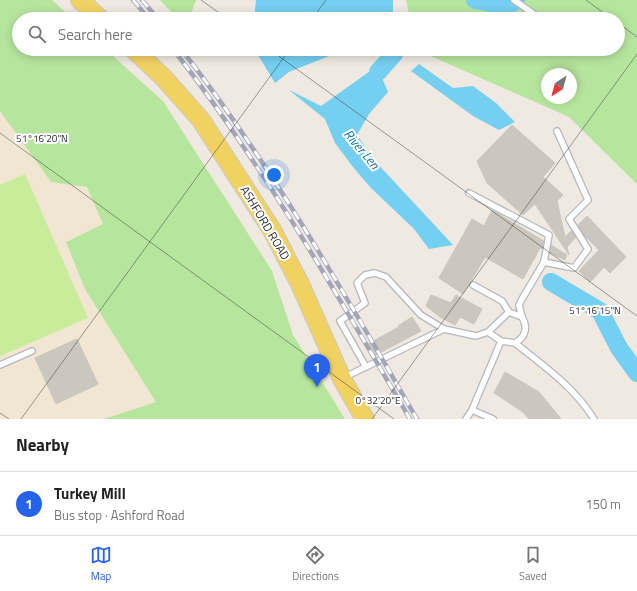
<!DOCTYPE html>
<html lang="en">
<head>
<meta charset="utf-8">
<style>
	body { margin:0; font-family:"Titillium Web",sans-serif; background:#f6f6f6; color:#222 }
	.compass { position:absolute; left:541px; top:68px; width:36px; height:36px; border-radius:50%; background:#fff; box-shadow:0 2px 10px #0003; rotate:216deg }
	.you { position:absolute; left:274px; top:175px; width:14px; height:14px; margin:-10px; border:3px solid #fff; border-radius:50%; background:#1a73e8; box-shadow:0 0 0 6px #1a73e833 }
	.badge { display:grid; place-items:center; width:26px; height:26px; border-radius:50%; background:#2563eb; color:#fff; font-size:13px; font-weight:700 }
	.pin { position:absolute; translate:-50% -33px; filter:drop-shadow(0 1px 2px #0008) }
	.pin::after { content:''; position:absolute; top:21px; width:14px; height:12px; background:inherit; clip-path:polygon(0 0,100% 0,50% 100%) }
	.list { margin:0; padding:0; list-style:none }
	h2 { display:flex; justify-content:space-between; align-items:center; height:52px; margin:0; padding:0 16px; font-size:17px }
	h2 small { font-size:13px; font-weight:400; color:#767676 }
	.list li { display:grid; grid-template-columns:26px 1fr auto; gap:12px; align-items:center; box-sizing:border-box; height:64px; padding:0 16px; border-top:1px solid #e0e0e0 }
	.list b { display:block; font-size:15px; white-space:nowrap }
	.list p { margin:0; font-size:13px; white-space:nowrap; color:#767676 }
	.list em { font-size:13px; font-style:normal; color:#767676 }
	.icon { flex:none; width:22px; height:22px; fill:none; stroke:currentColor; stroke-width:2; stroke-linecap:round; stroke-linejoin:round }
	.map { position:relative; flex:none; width:637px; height:419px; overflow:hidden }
	.search { position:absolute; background:#fff; box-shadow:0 2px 10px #0003; left:12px; right:12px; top:12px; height:44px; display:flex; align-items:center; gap:10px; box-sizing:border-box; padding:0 14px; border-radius:22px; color:#767676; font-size:15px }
	.sheet { height:116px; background:#fff }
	nav { display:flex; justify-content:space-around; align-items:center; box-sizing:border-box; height:56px; border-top:1px solid #e0e0e0; background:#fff; font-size:11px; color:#767676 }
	nav a { display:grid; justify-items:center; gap:2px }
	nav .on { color:#2563eb }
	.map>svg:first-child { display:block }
</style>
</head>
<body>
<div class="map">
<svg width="637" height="419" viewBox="0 0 637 419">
	<rect width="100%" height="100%" fill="#efe9e1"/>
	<path fill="#f0e6d1" d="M 0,0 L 19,19 L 19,49 L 254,419 L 0,419 Z"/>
	<g fill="#b6e59e" fill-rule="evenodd">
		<path d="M 0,0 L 52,0 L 73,19 L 19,19 L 19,49 L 105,49 L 163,101 L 272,271 L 293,335 L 345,419 L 104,419 L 156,402 L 85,289 L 66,242 L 103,224 L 87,187 L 51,182 L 0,111 Z"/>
		<path d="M 160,0 L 196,0 L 189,19 L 178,19 Z"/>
		<path d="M 406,0 L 637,0 L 637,184 L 569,117 L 415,49 L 618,49 L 618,19 L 410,19 ZM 547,74 L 571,74 L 571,98 L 547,98 Z"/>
	</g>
	<path fill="#c9ec9a" d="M 25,174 L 88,318 L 0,356 L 0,185 Z"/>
	<g fill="#75cff0">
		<path d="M 256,0 L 393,0 L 393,19 L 254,19 Z"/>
		<path d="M 257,49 L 347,49 L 289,72 L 275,83 L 258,55 Z"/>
		<path d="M 394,54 L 400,57 L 380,73 L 388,92 L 369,114 L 357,135 L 375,161 L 453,245 L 429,249 L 414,229 L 370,187 L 353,167 L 335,143 L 325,119 L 289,90 L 321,106 Z"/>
		<path d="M 419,64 L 453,88 L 473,86 L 496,103 L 515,122 L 499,130 L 473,116 L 411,71 Z"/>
	</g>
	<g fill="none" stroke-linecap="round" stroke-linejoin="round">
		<g stroke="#75cff0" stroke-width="18">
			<path d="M 475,0 L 508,6 L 516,0"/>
			<path d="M 378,72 L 394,54 L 393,49"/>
			<path d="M 551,282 L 600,311 L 619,348 L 637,373"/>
		</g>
	</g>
	<g fill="#cbc7bf" stroke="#cbc5ba">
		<path d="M 512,125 L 555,163 L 543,177 L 563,195 L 557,201 L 565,237 L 571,231 L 576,237 L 567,247 L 569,255 L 535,204 L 523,215 L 487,183 L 477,161 Z"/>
		<path d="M 492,210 L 544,241 L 542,249 L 540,248 L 523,279 L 485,257 L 463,294 L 439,278 L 472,219 L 484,226 Z"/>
		<path d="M 587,216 L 626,257 L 610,273 L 604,267 L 590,282 L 579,271 L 599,250 L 583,234 L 578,225 Z"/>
		<path d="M 551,245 L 567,255 L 565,260 L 550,253 Z"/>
		<path d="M 431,295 L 451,303 L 456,295 L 482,309 L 474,324 L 460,317 L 455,325 L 440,317 L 426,306 Z"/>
		<path d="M 412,317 L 421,331 L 374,356 L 368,344 L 399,327 L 398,326 Z"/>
		<path d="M 77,339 L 98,384 L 56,404 L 35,358 Z"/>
		<path d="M 505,372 L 539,392 L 561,419 L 529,419 L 523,412 L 494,393 Z"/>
	</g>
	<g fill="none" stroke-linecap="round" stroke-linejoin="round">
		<defs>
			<g id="service">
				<path d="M 514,0 L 541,19"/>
				<path d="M 469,193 L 549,235 L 544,262"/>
				<path d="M 473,285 L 502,301 L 509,312 L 522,317 C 528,327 526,337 515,343 L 501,341 L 488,332 L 509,312"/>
				<path d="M 522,317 L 519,305 L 522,299 L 544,262 L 574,268 L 588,249 L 569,219 L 588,200 L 557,131"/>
				<path d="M 515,343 C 544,366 574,387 594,419"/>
				<path d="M 0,365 L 32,351"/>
				<path d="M 366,367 L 340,321 L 365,303 L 357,283 L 365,275 L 375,273 L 386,277 L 421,315 L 444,329"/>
				<path d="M 343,378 L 444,329 L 476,336 L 488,332"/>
				<path d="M 472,410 L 493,419"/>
				<path d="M 466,419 L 472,410 L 501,341"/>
			</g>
			<g id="primary">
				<path d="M 80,0 L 100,19"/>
				<path d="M 133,49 L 163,77 L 201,120 L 272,230 L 300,284 L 342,379 L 365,419"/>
			</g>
		</defs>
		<use href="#service" stroke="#b4b7c1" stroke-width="8"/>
		<use href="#primary" stroke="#c9c9c9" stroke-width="20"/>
		<use href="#service" stroke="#fff" stroke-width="5.5"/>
		<use href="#primary" stroke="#f2d163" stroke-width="18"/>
		<defs>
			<g id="rail">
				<path d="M 133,0 L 149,19"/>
				<path d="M 142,0 L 158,19"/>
				<path d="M 173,49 C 263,165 336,293 410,419"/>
				<path d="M 181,49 C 271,164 344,293 417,419"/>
			</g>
		</defs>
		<use href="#rail" stroke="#a3a6b8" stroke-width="4.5"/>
		<use href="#rail" stroke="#fff" stroke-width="3" stroke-dasharray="9" stroke-linecap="butt"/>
	</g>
	<path fill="none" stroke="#2e2e2e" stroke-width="1" stroke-opacity="0.45" d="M 201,0 L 228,19M 586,0 L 612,19M 312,19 L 326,0M 618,23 L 637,37M 269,49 L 637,316M 0,133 L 394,419M 0,413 L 9,419M 21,419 L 290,49M 372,419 L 637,54"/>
	<g text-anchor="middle" stroke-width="4" stroke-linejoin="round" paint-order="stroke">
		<g font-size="12" fill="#2e2e2e" stroke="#fff">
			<text transform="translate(265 223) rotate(59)" y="4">ASHFORD ROAD</text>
		</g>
		<g font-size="13" font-style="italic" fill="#0d6fa3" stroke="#fff">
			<text transform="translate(362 149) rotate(50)" y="5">River Len</text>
		</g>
	</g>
	<g font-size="10" text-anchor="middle" fill="#2e2e2e" stroke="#fff" stroke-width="4" stroke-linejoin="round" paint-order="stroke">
		<text x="42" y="142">51°16'20"N</text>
		<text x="595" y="314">51°16'15"N</text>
		<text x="378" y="404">0°32'20"E</text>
	</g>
</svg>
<svg class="compass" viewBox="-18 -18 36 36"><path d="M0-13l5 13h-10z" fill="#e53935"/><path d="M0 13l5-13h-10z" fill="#767676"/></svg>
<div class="you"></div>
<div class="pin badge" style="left:317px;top:387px">1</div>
<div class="search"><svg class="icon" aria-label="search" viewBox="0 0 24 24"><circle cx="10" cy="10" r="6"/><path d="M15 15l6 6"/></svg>Search here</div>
</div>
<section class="sheet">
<h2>Nearby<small></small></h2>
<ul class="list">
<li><span class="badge">1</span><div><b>Turkey Mill</b><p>Bus stop · Ashford Road</p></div><em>150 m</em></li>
</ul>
</section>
<nav>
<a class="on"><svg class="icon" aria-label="map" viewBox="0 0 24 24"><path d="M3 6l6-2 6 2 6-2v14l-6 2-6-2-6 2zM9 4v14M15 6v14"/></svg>Map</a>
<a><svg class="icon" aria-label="directions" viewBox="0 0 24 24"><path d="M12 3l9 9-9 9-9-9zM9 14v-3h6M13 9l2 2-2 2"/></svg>Directions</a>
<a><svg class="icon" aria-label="saved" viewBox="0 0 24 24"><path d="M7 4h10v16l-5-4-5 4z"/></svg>Saved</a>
</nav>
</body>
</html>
